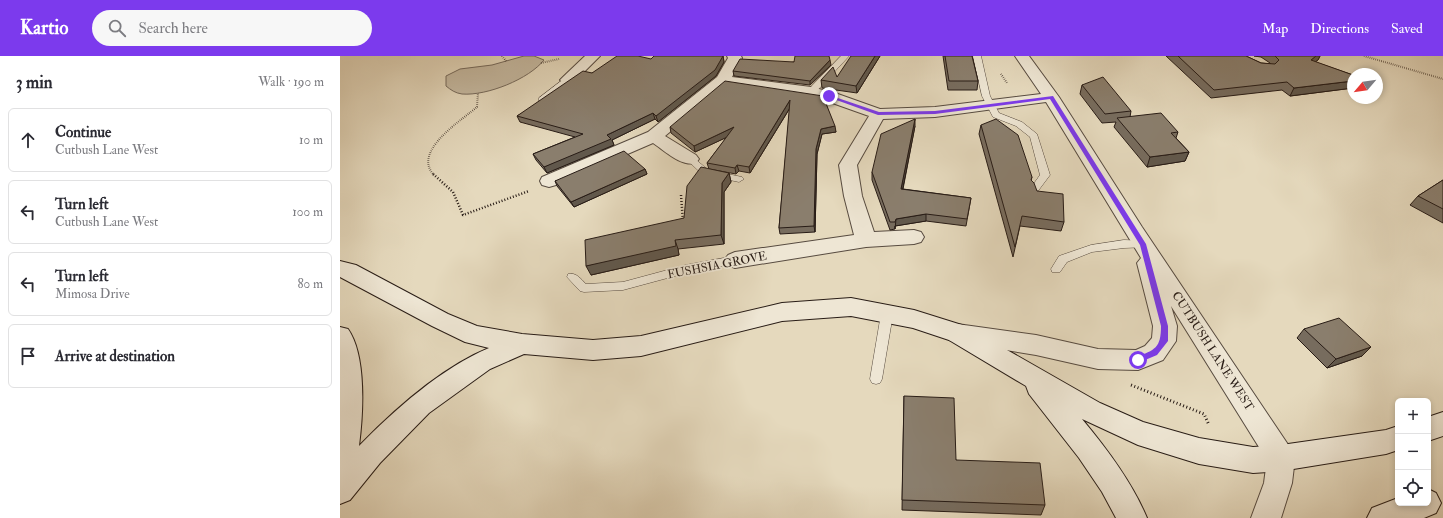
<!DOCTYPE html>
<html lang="en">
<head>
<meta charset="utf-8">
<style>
	body { margin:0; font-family:"IM FELL Double Pica",serif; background:#f7f7f7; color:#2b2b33 }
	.controls { position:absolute; right:12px; bottom:12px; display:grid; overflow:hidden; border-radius:6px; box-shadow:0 2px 6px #0003 }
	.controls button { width:36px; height:36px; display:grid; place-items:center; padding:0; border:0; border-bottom:1px solid #e1e1e2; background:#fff; color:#2b2b33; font:20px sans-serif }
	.compass { position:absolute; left:1007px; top:12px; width:36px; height:36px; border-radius:50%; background:#fff; box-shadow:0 2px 6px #0003; rotate:241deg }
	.stop { position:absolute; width:12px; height:12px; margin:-9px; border:3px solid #7c3aed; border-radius:50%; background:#fff }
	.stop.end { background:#7c3aed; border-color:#fff; box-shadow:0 1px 4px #0008 }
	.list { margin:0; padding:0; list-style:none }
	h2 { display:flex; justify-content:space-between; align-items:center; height:52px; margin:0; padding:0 16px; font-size:17px }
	h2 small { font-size:13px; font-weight:400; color:#7c7c81 }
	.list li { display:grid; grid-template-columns:26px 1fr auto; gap:12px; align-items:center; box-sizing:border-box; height:64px; margin:0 8px 8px; padding:0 8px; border:1px solid #e1e1e2; border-radius:6px }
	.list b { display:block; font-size:15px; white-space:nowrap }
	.list p { margin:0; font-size:13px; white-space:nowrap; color:#7c7c81 }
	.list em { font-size:13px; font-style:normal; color:#7c7c81 }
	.icon { flex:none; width:22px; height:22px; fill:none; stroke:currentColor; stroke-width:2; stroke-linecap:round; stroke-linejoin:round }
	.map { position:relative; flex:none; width:1103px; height:462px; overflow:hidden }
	header { display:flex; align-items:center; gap:24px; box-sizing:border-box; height:56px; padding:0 20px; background:#7c3aed; color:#fff }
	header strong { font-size:19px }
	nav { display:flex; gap:22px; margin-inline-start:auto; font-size:14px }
	.search { width:280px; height:36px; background:#f7f7f7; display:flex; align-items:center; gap:10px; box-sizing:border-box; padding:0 14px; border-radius:22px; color:#7c7c81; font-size:15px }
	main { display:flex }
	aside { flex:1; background:#fff }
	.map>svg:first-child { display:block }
</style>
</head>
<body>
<header>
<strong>Kartio</strong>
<div class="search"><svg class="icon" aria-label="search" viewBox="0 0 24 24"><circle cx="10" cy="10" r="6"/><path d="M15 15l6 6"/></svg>Search here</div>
<nav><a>Map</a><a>Directions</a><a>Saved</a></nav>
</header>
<main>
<aside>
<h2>3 min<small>Walk · 190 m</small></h2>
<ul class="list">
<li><svg class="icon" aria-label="ahead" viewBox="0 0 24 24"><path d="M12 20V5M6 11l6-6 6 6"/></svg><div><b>Continue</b><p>Cutbush Lane West</p></div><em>10 m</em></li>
<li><svg class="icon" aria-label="left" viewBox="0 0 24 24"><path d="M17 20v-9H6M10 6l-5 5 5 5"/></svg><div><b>Turn left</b><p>Cutbush Lane West</p></div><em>100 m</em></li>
<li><svg class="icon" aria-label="left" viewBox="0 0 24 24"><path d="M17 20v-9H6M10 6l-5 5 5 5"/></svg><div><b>Turn left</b><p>Mimosa Drive</p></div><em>80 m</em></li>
<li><svg class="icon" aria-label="arrive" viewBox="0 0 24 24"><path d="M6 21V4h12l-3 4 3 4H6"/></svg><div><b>Arrive at destination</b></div></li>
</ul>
</aside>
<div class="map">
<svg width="1103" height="462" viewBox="0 0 1103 462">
	<rect width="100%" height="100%" fill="#e5d9bd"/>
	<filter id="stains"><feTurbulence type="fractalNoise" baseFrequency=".005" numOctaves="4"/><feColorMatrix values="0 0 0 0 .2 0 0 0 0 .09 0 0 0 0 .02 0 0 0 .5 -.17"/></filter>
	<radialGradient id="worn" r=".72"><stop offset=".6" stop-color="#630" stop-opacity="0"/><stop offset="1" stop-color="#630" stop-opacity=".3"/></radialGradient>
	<path fill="#c5b9a1" stroke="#766a5c" d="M 184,0 L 194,0 L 204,4 C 189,23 147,40 122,38 C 115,37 111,34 106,30 L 106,20 L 120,13 L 152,9 Z"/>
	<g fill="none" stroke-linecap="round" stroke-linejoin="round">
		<defs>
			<g id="service">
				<path d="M 501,0 L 509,0 L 474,38 L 468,38 L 468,34 Z"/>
				<path d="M 633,0 L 641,0 L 650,40 L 659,57 L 682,66 L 697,78 L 710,119 L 698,135 L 695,136 L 690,133 L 700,119 L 690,81 L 676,70 L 653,61 L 642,40 Z"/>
				<path d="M 225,22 L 228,22 L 232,24 L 205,46 L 199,46 L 199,42 Z"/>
				<path d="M 350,100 L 353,101 L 368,114 L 402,121 L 404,123 L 399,126 L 362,118 L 346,103 Z"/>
				<path d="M 784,184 L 807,185 L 808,188 L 807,191 L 784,192 L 752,196 L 727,206 L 720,216 L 712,216 L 711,213 L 719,200 L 751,189 Z"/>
				<path d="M 395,200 L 399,201 L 400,204 L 399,207 L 346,217 L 283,234 L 244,236 L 240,235 L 227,221 L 228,218 C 236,216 241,223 246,228 L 283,226 L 346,209 Z"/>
				<path d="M 547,254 L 551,255 L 553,258 L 542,323 L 540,327 L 536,328 L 532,327 L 530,323 L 541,258 L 543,255 Z"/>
			</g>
			<g id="minor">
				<path d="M 245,0 L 260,0 L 233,27 L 228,29 L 223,27 L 220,24 L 223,21 Z"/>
				<path d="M 387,0 L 401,0 L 402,2 L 392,21 L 471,31 L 495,37 L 540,53 L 595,51 L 701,38 L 675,0 L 689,0 L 719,41 L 802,171 L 951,393 L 955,402 L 952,427 L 941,462 L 911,462 L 924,427 L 927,404 L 831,250 L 837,270 L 836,285 L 823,304 L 798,314 L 758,313 L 696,299 L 617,286 L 609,284 L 605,277 L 609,270 L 617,268 L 696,279 L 758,293 L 796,294 L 805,290 L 812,282 L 813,270 L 797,207 L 801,202 L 706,46 L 595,61 L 543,63 L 517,109 L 522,140 L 534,176 L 574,174 L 581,176 L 584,181 L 581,186 L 574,188 L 526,191 L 395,212 L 388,209 L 384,204 L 388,199 L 395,196 L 514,179 L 504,140 L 499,109 L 529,60 L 484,44 L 471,41 L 386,29 L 325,80 L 356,99 L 359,103 L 356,107 C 341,111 325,95 313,87 L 216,129 L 209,131 L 202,129 L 200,125 L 202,121 L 308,76 L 377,21 L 388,2 Z"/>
			</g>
			<g id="secondary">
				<path d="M 0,205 L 16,209 L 108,258 L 137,270 L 182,278 L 253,284 L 301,280 L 442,247 L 511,242 L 574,254 L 625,270 L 760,347 L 803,366 L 859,382 L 913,391 L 941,389 L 1046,374 L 1058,370 L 1058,394 L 1046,398 L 941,415 L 913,417 L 859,408 L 798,389 L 742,363 C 767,393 792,426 807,462 L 776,462 L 762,436 L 739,402 L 689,338 L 686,330 L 609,284 L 573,272 L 511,260 L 442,265 L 301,300 L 253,304 L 184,298 L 150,313 L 89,357 L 40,407 L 10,444 L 0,448 L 0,271 L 8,273 C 27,300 23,359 19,390 C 54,354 103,311 149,292 L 125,286 L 92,270 L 0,221 Z"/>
				<path d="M 1103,356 L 1103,380 L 1088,385 L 1088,361 Z"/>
				<path d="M 1088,433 L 1096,437 L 1101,447 L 1096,457 L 1084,462 L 1027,462 L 1032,452 L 1058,442 L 1058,447 L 1088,447 Z"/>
			</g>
		</defs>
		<use href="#service" stroke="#574b40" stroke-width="1"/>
		<use href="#minor" stroke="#574b40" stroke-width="2"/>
		<use href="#secondary" stroke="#281c16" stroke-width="2"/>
		<g stroke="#281c16" stroke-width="2" stroke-dasharray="0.5 1.5" stroke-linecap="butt">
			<path d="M 162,0 L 166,5"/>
			<path d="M 1024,0 L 1103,23"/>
			<path d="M 201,7 L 219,3"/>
			<path d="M 661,18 L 667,27"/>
			<path d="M 94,119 C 92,117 90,114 89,111 C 82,89 123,63 137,51 L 138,37"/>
		</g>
		<g stroke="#281c16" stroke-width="2.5" stroke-dasharray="1 2" stroke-linecap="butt">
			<path d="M 93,118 L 113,136 L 123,159 L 189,135"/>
			<path d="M 341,139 L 343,166"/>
		</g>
		<path stroke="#281c16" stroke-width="3" stroke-dasharray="1 2.5" stroke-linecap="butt" d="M 791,329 L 864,358 L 869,369"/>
		<use href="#service" fill="#eee6d4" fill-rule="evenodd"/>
		<use href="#minor" fill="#eee6d4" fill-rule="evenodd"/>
		<use href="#secondary" fill="#eee6d4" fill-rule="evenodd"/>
	</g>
	<g fill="#776c5e" stroke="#281c16">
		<path d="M 383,0 L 384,6 L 376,20 L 318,66 L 315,63 L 272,84 L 274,89 L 207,117 L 196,104 L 193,98 L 235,81 L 180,66 L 177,60 L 252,17 Z"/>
		<path d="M 540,0 L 517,37 L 482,32 L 481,24 L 497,21 Z"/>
		<path d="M 603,0 L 632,0 L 638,25 L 637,34 L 608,34 Z"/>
		<path d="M 826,0 L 906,0 L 921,7 L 931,8 L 930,7 L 921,1 L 914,0 L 980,0 L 978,4 L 975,6 L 1013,19 L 1013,32 L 950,40 L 942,34 L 871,42 Z"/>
		<path d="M 454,6 L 491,9 L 470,29 L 394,20 L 393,15 Z"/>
		<path d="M 742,29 L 791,55 L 790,61 L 838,76 L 836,82 L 849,96 L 845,105 L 807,111 L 774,71 L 776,66 L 762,67 L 740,38 Z"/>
		<path d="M 483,40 L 496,76 L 482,78 L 477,98 L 475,176 L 440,178 L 439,172 L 450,52 L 410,117 L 399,115 L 396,118 L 369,113 L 367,107 L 387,81 L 355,96 L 331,77 L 330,71 Z"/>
		<path d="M 641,69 L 692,121 L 691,125 L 697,135 L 724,166 L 721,175 L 680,170 L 673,201 L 639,78 Z"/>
		<path d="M 575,70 L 563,133 L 631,142 L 626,170 L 586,165 L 555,170 L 555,173 L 550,174 L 532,124 L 532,116 Z"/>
		<path d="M 305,113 L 307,118 L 234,151 L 217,130 L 215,125 Z"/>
		<path d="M 389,117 L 391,126 L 384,136 L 384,188 L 338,193 L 339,199 L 251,219 L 344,162 Z"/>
		<path d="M 1103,124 L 1103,167 L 1070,149 L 1078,140 Z"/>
		<path d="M 964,273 L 1022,300 L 987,312 L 957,282 Z"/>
		<path d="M 564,340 L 616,404 L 705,449 L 701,459 L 562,454 Z"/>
	</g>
	<g fill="#61584c" stroke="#281c16">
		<path d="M 383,0 L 384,6 L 376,20 L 318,66 L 316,60 Z"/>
		<path d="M 535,0 L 540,0 L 517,37 L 516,30 Z"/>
		<path d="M 976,0 L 980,0 L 978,4 L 966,12 L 971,4 Z"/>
		<path d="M 490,4 L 491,9 L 470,29 L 470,25 Z"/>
		<path d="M 1013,25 L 1013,32 L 950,40 L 954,32 Z"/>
		<path d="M 450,44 L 451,50 L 410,117 L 409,111 Z"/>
		<path d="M 313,57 L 315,63 L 272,84 L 274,89 L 207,117 L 204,111 L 267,79 Z"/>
		<path d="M 575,63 L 575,70 L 561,141 L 561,133 Z"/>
		<path d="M 495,70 L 496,76 L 482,78 L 477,98 L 475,176 L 474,170 L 476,93 L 481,73 Z"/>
		<path d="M 394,71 L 396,77 L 355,96 L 354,90 Z"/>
		<path d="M 849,96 L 845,105 L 807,111 L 810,101 Z"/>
		<path d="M 397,109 L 399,115 L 396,118 L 395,112 Z"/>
		<path d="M 305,113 L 307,118 L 234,151 L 231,146 Z"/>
		<path d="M 389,117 L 391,126 L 384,136 L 384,188 L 381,179 L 382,127 Z"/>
		<path d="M 586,158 L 586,165 L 555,170 L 555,173 L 556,163 Z"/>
		<path d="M 335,184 L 338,193 L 339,199 L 251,219 L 246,210 Z"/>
		<path d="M 1031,291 L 1022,300 L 987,312 L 996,303 Z"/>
	</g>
	<g fill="#8a7e6d" stroke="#281c16">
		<path d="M 277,0 L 298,0 L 311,3 L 314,0 L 383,0 L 375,14 L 316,60 L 313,57 L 267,79 L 271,83 L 204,111 L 193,98 L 243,78 L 177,60 L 243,15 L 252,17 Z"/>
		<path d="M 455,0 L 489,0 L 490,4 L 470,25 L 393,15 L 400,3 L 454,6 Z"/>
		<path d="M 511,0 L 535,0 L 516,30 L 481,24 L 493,11 L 497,21 Z"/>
		<path d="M 605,0 L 632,0 L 638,25 L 609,25 Z"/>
		<path d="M 838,0 L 906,0 L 921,7 L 935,8 L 939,4 L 935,0 L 976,0 L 971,4 L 1013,19 L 1013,25 L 954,32 L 947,26 L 874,34 Z"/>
		<path d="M 763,21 L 791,55 L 765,58 L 742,29 Z"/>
		<path d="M 385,25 L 483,40 L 495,70 L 481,73 L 476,93 L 474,170 L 439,172 L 450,44 L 409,111 L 397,109 L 395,112 L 367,107 L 394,71 L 354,90 L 330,71 Z"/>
		<path d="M 821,57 L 838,76 L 831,77 L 849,96 L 810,101 L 777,62 Z"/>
		<path d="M 575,63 L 561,133 L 631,142 L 627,163 L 586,158 L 556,163 L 555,166 L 550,166 L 532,116 L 541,78 Z"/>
		<path d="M 656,63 L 678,79 L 692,121 L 691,124 L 694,127 L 697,135 L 723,138 L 724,166 L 682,160 L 675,191 L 641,69 Z"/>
		<path d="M 284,95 L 305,113 L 231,146 L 215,125 Z"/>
		<path d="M 361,111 L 389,117 L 382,127 L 381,179 L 335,184 L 336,190 L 246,210 L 245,184 L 344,162 L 347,130 Z"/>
		<path d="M 1103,124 L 1103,153 L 1078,140 Z"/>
		<path d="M 999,262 L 1031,291 L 996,303 L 964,273 Z"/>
		<path d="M 564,340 L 614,342 L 616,404 L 700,407 L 705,449 L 562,444 Z"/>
	</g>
	<path fill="#7c3aed" d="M 489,39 L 539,56 L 595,55 L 713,40 L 806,188 L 828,270 L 828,285 L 817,299 L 798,307 L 796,306 L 796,301 C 815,294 821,292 821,270 L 800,189 L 710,43 L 595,58 L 538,59 L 488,41 Z"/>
	<g text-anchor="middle" stroke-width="3.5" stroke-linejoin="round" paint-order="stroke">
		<g font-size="12" fill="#281c16" stroke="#eee6d4">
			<text transform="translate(377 209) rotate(-11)" y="4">FUSHSIA GROVE</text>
			<text transform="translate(873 295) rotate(57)" y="4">CUTBUSH LANE WEST</text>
		</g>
	</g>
	<rect width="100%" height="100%" filter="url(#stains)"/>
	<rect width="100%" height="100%" fill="url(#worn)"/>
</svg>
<div class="controls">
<button>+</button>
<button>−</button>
<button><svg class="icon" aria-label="locate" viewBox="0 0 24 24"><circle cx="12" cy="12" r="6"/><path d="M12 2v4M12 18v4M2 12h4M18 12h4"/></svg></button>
</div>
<svg class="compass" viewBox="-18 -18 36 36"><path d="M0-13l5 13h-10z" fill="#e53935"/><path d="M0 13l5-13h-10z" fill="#7c7c81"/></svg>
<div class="stop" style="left:798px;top:304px"></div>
<div class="stop end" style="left:489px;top:40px"></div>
</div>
</main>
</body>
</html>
